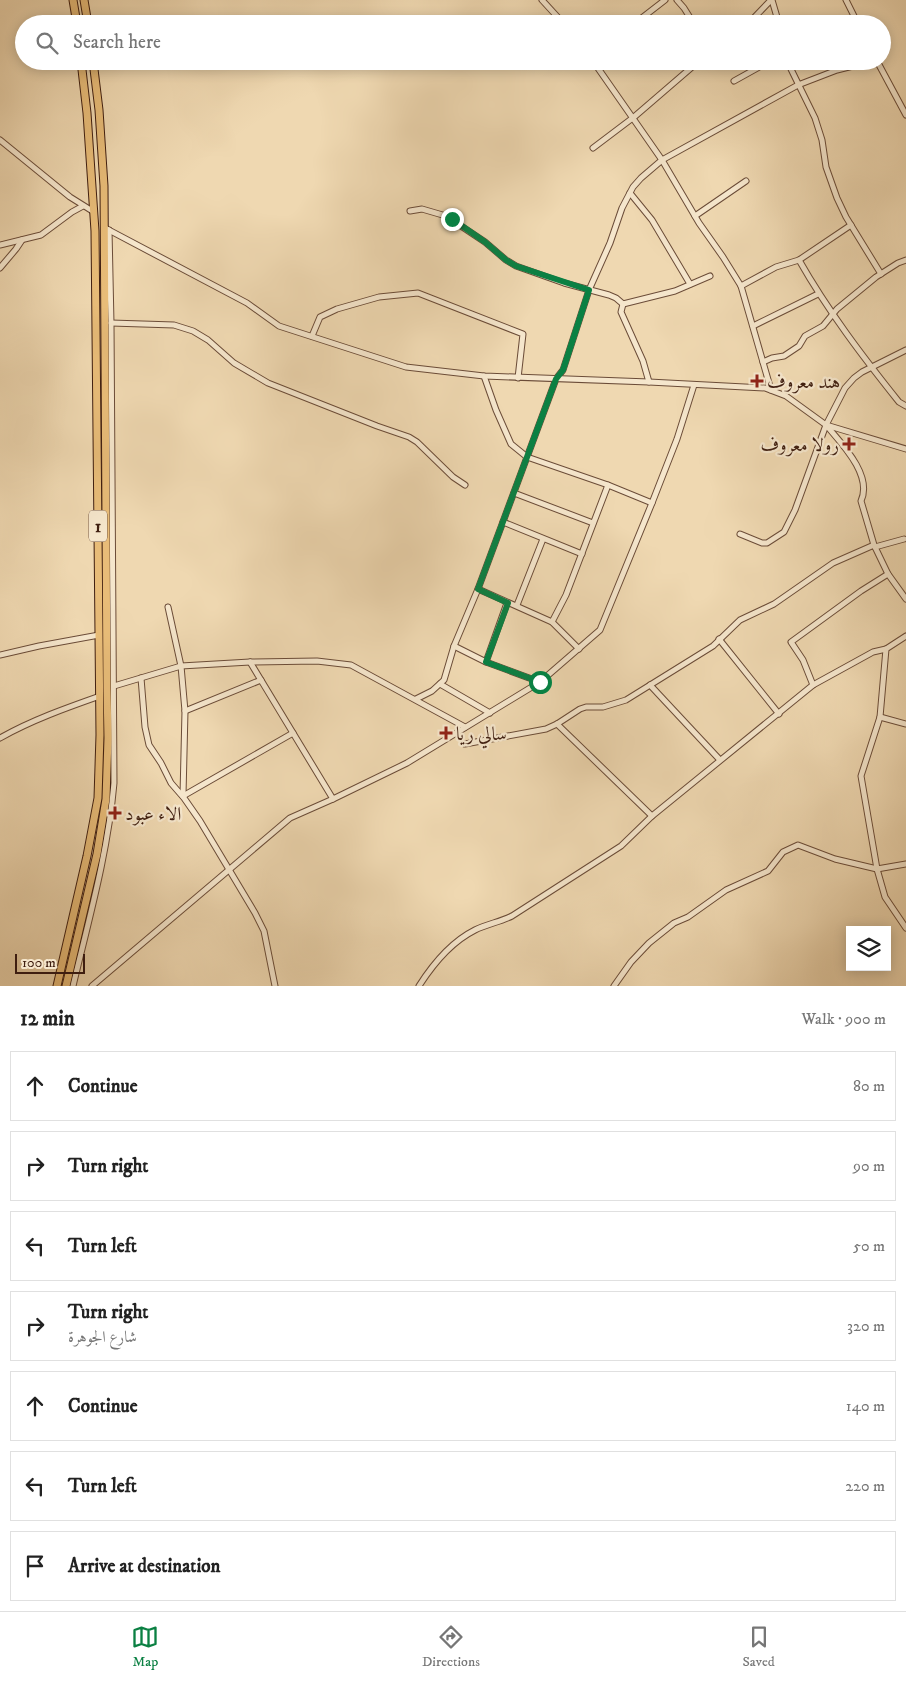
<!DOCTYPE html>
<html lang="en">
<head>
<meta charset="utf-8">
<style>
	body { margin:0; font-family:"IM FELL DW Pica",Amiri,serif; background:#f6f6f6; color:#222 }
	.controls { position:absolute; right:15px; bottom:15px; display:grid; overflow:hidden; border-radius:0px; box-shadow:0 2px 12px #0003 }
	.controls button { width:45px; height:45px; display:grid; place-items:center; padding:0; border:0; border-bottom:1px solid #e0e0e0; background:#fff; color:#222; font:25px sans-serif }
	.scale { position:absolute; left:15px; bottom:12px; width:70px; box-sizing:border-box; padding-left:5px; border:2px solid #3f1e10; border-top:0; font-size:14px; line-height:18px; white-space:nowrap; color:#3f1e10; -webkit-text-stroke:4px #f5e6cc; paint-order:stroke }
	.stop { position:absolute; width:15px; height:15px; margin:-11px; border:4px solid #0b8043; border-radius:50%; background:#fff }
	.stop.end { background:#0b8043; border-color:#fff; box-shadow:0 1px 5px #0008 }
	.list { margin:0; padding:0; list-style:none }
	h2 { display:flex; justify-content:space-between; align-items:center; height:65px; margin:0; padding:0 20px; font-size:21px }
	h2 small { font-size:16px; font-weight:400; color:#767676 }
	.list li { display:grid; grid-template-columns:32px 1fr auto; gap:15px; align-items:center; box-sizing:border-box; height:70px; margin:0 10px 10px; padding:0 10px; border:1px solid #e0e0e0; border-radius:0px }
	.list b { display:block; font-size:19px; white-space:nowrap }
	.list p { margin:0; font-size:16px; white-space:nowrap; color:#767676 }
	.list em { font-size:16px; font-style:normal; color:#767676 }
	.icon { flex:none; width:28px; height:28px; fill:none; stroke:currentColor; stroke-width:2; stroke-linecap:round; stroke-linejoin:round }
	.map { position:relative; flex:none; width:906px; height:986px; overflow:hidden }
	.search { position:absolute; background:#fff; box-shadow:0 2px 12px #0003; left:15px; right:15px; top:15px; height:55px; display:flex; align-items:center; gap:12px; box-sizing:border-box; padding:0 18px; border-radius:28px; color:#767676; font-size:19px }
	.sheet { height:625px; background:#fff }
	nav { display:flex; justify-content:space-around; align-items:center; box-sizing:border-box; height:70px; border-top:1px solid #e0e0e0; background:#fff; font-size:14px; color:#767676 }
	nav a { display:grid; justify-items:center; gap:2px }
	nav .on { color:#0b8043 }
	.map>svg:first-child { display:block }
</style>
</head>
<body>
<div class="map">
<svg width="906" height="986" viewBox="0 0 906 986">
	<rect width="100%" height="100%" fill="#efd8b1"/>
	<filter id="stains"><feTurbulence type="fractalNoise" baseFrequency=".004" numOctaves="4"/><feColorMatrix values="0 0 0 0 .2 0 0 0 0 .09 0 0 0 0 .02 0 0 0 .5 -.17"/></filter>
	<radialGradient id="worn" r=".72"><stop offset=".6" stop-color="#630" stop-opacity="0"/><stop offset="1" stop-color="#630" stop-opacity=".3"/></radialGradient>
	<g fill="none" stroke-linecap="round" stroke-linejoin="round">
		<defs>
			<g id="minor">
				<path d="M 542,0 L 564,24"/>
				<path d="M 677,0 L 684,8 L 694,24"/>
				<path d="M 772,0 L 779,24"/>
				<path d="M 846,0 L 858,24"/>
				<path d="M 634,24 L 665,0"/>
				<path d="M 748,24 L 771,0"/>
				<path d="M 593,61 L 662,160 L 699,223 L 723,257 L 741,286 L 771,390"/>
				<path d="M 787,61 L 815,118 L 822,140 L 826,167 L 837,198 L 846,217 L 881,274"/>
				<path d="M 877,61 L 906,115"/>
				<path d="M 734,81 L 770,61"/>
				<path d="M 0,140 L 70,197 L 94,212"/>
				<path d="M 593,148 L 634,117 L 699,61"/>
				<path d="M 630,193 L 652,220 L 690,284"/>
				<path d="M 410,211 L 422,209 L 446,216 L 485,242 L 506,260 L 516,266 L 564,283 L 609,295 L 616,298 L 623,304"/>
				<path d="M 695,216 L 746,181"/>
				<path d="M 105,228 L 247,303 L 279,326 L 406,367 L 484,376 L 649,382 L 765,388 L 786,396 L 826,425 L 906,449"/>
				<path d="M 0,245 L 41,235 L 72,212 L 83,206"/>
				<path d="M 799,260 C 828,311 863,357 899,402 L 906,406"/>
				<path d="M 0,268 L 16,249 L 22,240"/>
				<path d="M 741,286 L 776,267 L 799,260 L 851,225"/>
				<path d="M 623,304 L 675,291 L 710,276"/>
				<path d="M 623,304 L 621,312 L 643,361 L 649,382"/>
				<path d="M 111,323 L 174,325 L 193,331 L 208,340 L 234,363 L 268,383 L 377,426 L 409,437 L 417,442 L 453,477 L 465,485"/>
				<path d="M 753,326 L 818,294"/>
				<path d="M 312,336 L 320,317 L 337,309 L 379,297 L 418,293 L 523,334 L 518,378"/>
				<path d="M 763,362 L 772,358 L 784,356 L 799,346 L 805,336 L 823,326 L 837,309 L 876,277 L 898,263 L 906,260"/>
				<path d="M 484,376 L 496,410 L 511,444 L 527,457 L 608,485 L 652,503"/>
				<path d="M 514,493 L 593,523"/>
				<path d="M 503,522 L 582,554"/>
				<path d="M 740,534 L 762,543 L 767,543 L 784,532 L 795,510 L 826,425 L 845,388 L 854,378 L 862,372 L 906,350"/>
				<path d="M 874,545 L 888,574 L 906,599"/>
				<path d="M 875,547 L 904,539"/>
				<path d="M 478,589 L 552,622 L 579,649"/>
				<path d="M 517,605 L 543,539"/>
				<path d="M 168,607 L 181,666 L 185,711 L 183,795"/>
				<path d="M 552,622 L 566,595 L 608,485"/>
				<path d="M 906,636 L 886,649 L 880,717 L 861,776 L 877,869 L 885,897 L 906,928"/>
				<path d="M 719,639 L 779,714"/>
				<path d="M 454,646 L 486,662 L 540,682"/>
				<path d="M 0,655 L 39,646 L 99,635"/>
				<path d="M 250,662 L 333,799"/>
				<path d="M 486,662 L 507,603"/>
				<path d="M 141,678 L 145,727 L 149,745 L 161,763 L 171,783 L 184,798 L 200,821 L 255,913 L 264,931 L 275,986"/>
				<path d="M 440,684 L 490,713"/>
				<path d="M 650,685 L 720,760"/>
				<path d="M 813,685 L 803,660 L 791,642 L 861,591 L 888,574"/>
				<path d="M 114,686 L 181,666 L 250,662 L 317,661 L 351,665 L 465,727"/>
				<path d="M 416,699 L 432,691 L 444,680 L 454,646 L 478,589 L 556,379 L 563,370 L 589,290 L 610,243 L 622,208 L 633,187 L 641,178 L 662,160 L 798,85 L 837,70 L 873,61"/>
				<path d="M 185,711 L 261,680"/>
				<path d="M 880,717 L 906,724"/>
				<path d="M 557,724 L 652,816"/>
				<path d="M 0,738 C 32,720 66,708 100,696"/>
				<path d="M 465,744 L 546,729 L 557,724 L 580,709 L 586,707 L 603,707 L 626,700 L 713,646 L 740,620 L 774,604 L 833,563 L 874,545 L 861,501 C 873,475 841,443 826,425"/>
				<path d="M 183,796 L 293,733"/>
				<path d="M 73,986 C 89,919 108,852 114,783 L 111,323 L 109,230"/>
				<path d="M 92,986 L 290,818 L 333,799 L 407,763 L 540,682 L 600,630 L 652,503 L 677,439 L 694,385"/>
				<path d="M 419,986 C 433,964 451,942 475,930 C 487,924 500,922 512,916 L 621,846 L 652,816 L 813,685 L 873,652 L 886,649"/>
				<path d="M 614,986 L 631,962 L 649,943 L 674,923 L 688,917 L 726,890 L 768,871 L 783,852 L 798,845 L 835,859 L 877,869 L 906,864"/>
			</g>
			<g id="major">
				<path d="M 73,0 L 77,24"/>
				<path d="M 84,0 L 88,24"/>
				<path d="M 57,986 L 87,856 L 98,798 L 100,735 L 95,231 L 87,113 L 81,61"/>
				<path d="M 66,986 L 97,854 L 106,799 L 108,738 L 107,688 L 104,186 L 99,110 L 93,61"/>
			</g>
		</defs>
		<use href="#minor" stroke="#6b4c38" stroke-width="7"/>
		<use href="#major" stroke="#3f1e10" stroke-width="9"/>
		<use href="#minor" stroke="#f5e6cc" stroke-width="5"/>
		<use href="#major" stroke="#e8bc78" stroke-width="7"/>
	</g>
	<g fill="none" stroke-linecap="round" stroke-linejoin="round">
		<path stroke="#0b8043" stroke-width="6" d="M 452,219 L 485,242 L 506,260 L 516,266 L 589,290 L 563,370 L 556,379 L 478,589 L 508,603 L 486,662 L 540,682"/>
	</g>
	<g fill="#8f2418" stroke="#f5e6cc" stroke-width="2">
		<path d="M754.5 373.5h5v5h5v5h-5v5h-5v-5h-5v-5h5z"/>
		<path d="M846.5 436.5h5v5h5v5h-5v5h-5v-5h-5v-5h5z"/>
		<path d="M443.5 725.5h5v5h5v5h-5v5h-5v-5h-5v-5h5z"/>
		<path d="M112.5 805.5h5v5h5v5h-5v5h-5v-5h-5v-5h5z"/>
	</g>
	<g text-anchor="middle" stroke-width="4.5" stroke-linejoin="round" paint-order="stroke">
		<rect fill="#f5e6cc" stroke="#765a48" stroke-width="1" x="89" y="510.5" width="18" height="31" rx="4"/>
		<g font-size="18" font-weight="bold" fill="#3f1e10">
			<text x="98" y="532">1</text>
		</g>
		<g font-size="19" fill="#3f1e10" stroke="#f5e6cc" text-anchor="start">
			<text x="767" y="388">هند معروف</text>
			<text x="839" y="451" text-anchor="end">رولا معروف</text>
			<text x="456" y="740">سالي ريا</text>
			<text x="125" y="820">الاء عبود</text>
		</g>
	</g>
	<rect width="100%" height="100%" filter="url(#stains)"/>
	<rect width="100%" height="100%" fill="url(#worn)"/>
</svg>
<div class="controls">
<button><svg class="icon" aria-label="layers" viewBox="0 0 24 24"><path d="M12 4l9 5-9 5-9-5zM3 14l9 5 9-5"/></svg></button>
</div>
<div class="scale">100 m</div>
<div class="stop" style="left:540px;top:682px"></div>
<div class="stop end" style="left:452px;top:219px"></div>
<div class="search"><svg class="icon" aria-label="search" viewBox="0 0 24 24"><circle cx="10" cy="10" r="6"/><path d="M15 15l6 6"/></svg>Search here</div>
</div>
<section class="sheet">
<h2>12 min<small>Walk · 900 m</small></h2>
<ul class="list">
<li><svg class="icon" aria-label="ahead" viewBox="0 0 24 24"><path d="M12 20V5M6 11l6-6 6 6"/></svg><div><b>Continue</b></div><em>80 m</em></li>
<li><svg class="icon" aria-label="right" viewBox="0 0 24 24"><path d="M7 20v-9h11M14 6l5 5-5 5"/></svg><div><b>Turn right</b></div><em>90 m</em></li>
<li><svg class="icon" aria-label="left" viewBox="0 0 24 24"><path d="M17 20v-9H6M10 6l-5 5 5 5"/></svg><div><b>Turn left</b></div><em>50 m</em></li>
<li><svg class="icon" aria-label="right" viewBox="0 0 24 24"><path d="M7 20v-9h11M14 6l5 5-5 5"/></svg><div><b>Turn right</b><p>شارع الجوهرة</p></div><em>320 m</em></li>
<li><svg class="icon" aria-label="ahead" viewBox="0 0 24 24"><path d="M12 20V5M6 11l6-6 6 6"/></svg><div><b>Continue</b></div><em>140 m</em></li>
<li><svg class="icon" aria-label="left" viewBox="0 0 24 24"><path d="M17 20v-9H6M10 6l-5 5 5 5"/></svg><div><b>Turn left</b></div><em>220 m</em></li>
<li><svg class="icon" aria-label="arrive" viewBox="0 0 24 24"><path d="M6 21V4h12l-3 4 3 4H6"/></svg><div><b>Arrive at destination</b></div></li>
</ul>
</section>
<nav>
<a class="on"><svg class="icon" aria-label="map" viewBox="0 0 24 24"><path d="M3 6l6-2 6 2 6-2v14l-6 2-6-2-6 2zM9 4v14M15 6v14"/></svg>Map</a>
<a><svg class="icon" aria-label="directions" viewBox="0 0 24 24"><path d="M12 3l9 9-9 9-9-9zM9 14v-3h6M13 9l2 2-2 2"/></svg>Directions</a>
<a><svg class="icon" aria-label="saved" viewBox="0 0 24 24"><path d="M7 4h10v16l-5-4-5 4z"/></svg>Saved</a>
</nav>
</body>
</html>
